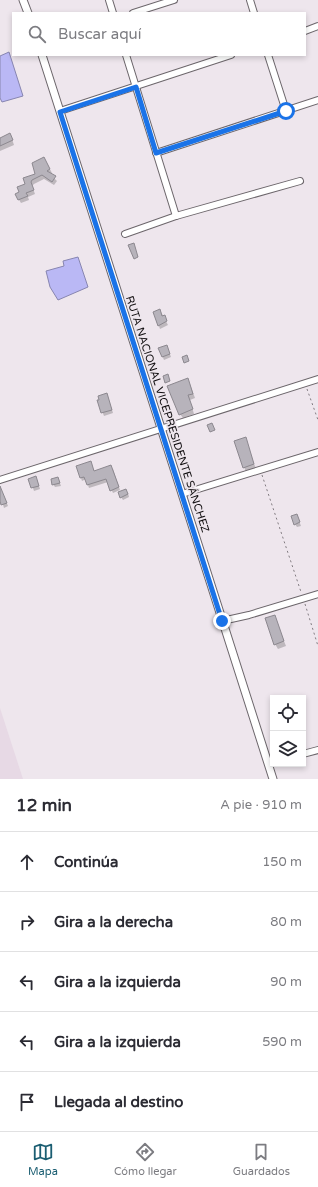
<!DOCTYPE html>
<html lang="es">
<head>
<meta charset="utf-8">
<style>
	body { margin:0; font-family:"Varela Round",sans-serif; background:#f2f2f3; color:#2b2b33 }
	.controls { position:absolute; right:12px; bottom:12px; display:grid; overflow:hidden; border-radius:0px; box-shadow:0 2px 6px #0003 }
	.controls button { width:36px; height:36px; display:grid; place-items:center; padding:0; border:0; border-bottom:1px solid #e1e1e2; background:#fff; color:#2b2b33; font:20px sans-serif }
	.stop { position:absolute; width:12px; height:12px; margin:-9px; border:3px solid #1a73e8; border-radius:50%; background:#fff }
	.stop.end { background:#1a73e8; border-color:#fff; box-shadow:0 1px 4px #0008 }
	.list { margin:0; padding:0; list-style:none }
	h2 { display:flex; justify-content:space-between; align-items:center; height:52px; margin:0; padding:0 16px; font-size:17px }
	h2 small { font-size:13px; font-weight:400; color:#7c7c81 }
	.list li { display:grid; grid-template-columns:26px 1fr auto; gap:12px; align-items:center; box-sizing:border-box; height:60px; padding:0 16px; border-top:1px solid #e1e1e2 }
	.list b { display:block; font-size:15px; white-space:nowrap }
	.list em { font-size:13px; font-style:normal; color:#7c7c81 }
	.icon { flex:none; width:22px; height:22px; fill:none; stroke:currentColor; stroke-width:2; stroke-linecap:round; stroke-linejoin:round }
	.map { position:relative; flex:none; width:318px; height:779px; overflow:hidden }
	.search { position:absolute; background:#fff; box-shadow:0 2px 6px #0003; left:12px; right:12px; top:12px; height:44px; display:flex; align-items:center; gap:10px; box-sizing:border-box; padding:0 14px; border-radius:0px; color:#7c7c81; font-size:15px }
	.sheet { height:352px; background:#fff }
	nav { display:flex; justify-content:space-around; align-items:center; box-sizing:border-box; height:56px; border-top:1px solid #e1e1e2; background:#fff; font-size:11px; color:#7c7c81 }
	nav a { display:grid; justify-items:center; gap:2px }
	nav .on { color:#1b5e72 }
	.map>svg:first-child { display:block }
</style>
</head>
<body>
<div class="map">
<svg width="318" height="779" viewBox="0 0 318 779">
	<rect width="100%" height="100%" fill="#eee6ed"/>
	<path fill="#e7d9e5" d="M 0,708 L 23,779 L 0,779 Z"/>
	<g fill="#bab8f5" stroke="#8785b0">
		<path d="M 9,52 L 23,96 L 2,102 L 0,98 L 0,56 Z"/>
		<path d="M 78,257 L 88,287 L 58,300 L 50,287 L 46,271 L 64,266 L 63,261 Z"/>
	</g>
	<g fill="#0003">
		<path d="M 0,139 L 12,139 L 14,145 L 0,151 Z"/>
		<path d="M 44,158 L 52,173 L 50,174 L 57,181 L 54,185 L 44,179 L 34,184 L 32,186 L 35,194 L 28,197 L 29,200 L 21,203 L 16,195 L 20,193 L 36,175 Z"/>
		<path d="M 160,310 L 168,325 L 160,329 L 154,312 Z"/>
		<path d="M 159,348 L 168,349 L 171,357 L 164,360 Z"/>
		<path d="M 190,384 L 195,398 L 190,400 L 194,414 L 183,418 L 180,414 Z"/>
		<path d="M 107,394 L 113,413 L 104,416 L 98,401 Z"/>
		<path d="M 245,438 L 256,469 L 246,472 L 244,467 Z"/>
		<path d="M 92,466 L 94,472 L 113,469 L 120,490 L 113,493 L 108,482 L 89,488 L 86,479 L 82,481 L 81,478 Z"/>
		<path d="M 58,478 L 61,486 L 55,487 L 53,484 Z"/>
		<path d="M 30,479 L 37,480 L 40,489 L 34,491 Z"/>
		<path d="M 128,493 L 129,497 L 123,500 L 121,497 Z"/>
		<path d="M 0,494 L 4,496 L 8,506 L 4,508 Z"/>
		<path d="M 297,515 L 301,526 L 297,527 L 295,524 Z"/>
		<path d="M 274,616 L 286,646 L 278,649 L 275,644 Z"/>
	</g>
	<g fill="#b7b3bb" stroke="#8c888f">
		<path d="M 10,133 L 13,140 L 0,146 L 0,138 Z"/>
		<path d="M 44,157 L 50,169 L 47,171 L 56,176 L 52,182 L 42,175 L 32,180 L 31,182 L 34,190 L 26,193 L 28,196 L 18,200 L 15,194 L 19,192 L 17,187 L 25,184 L 23,178 L 35,174 L 32,163 Z"/>
		<path d="M 134,243 L 138,257 L 134,259 L 128,245 Z"/>
		<path d="M 160,309 L 162,316 L 165,315 L 167,321 L 158,326 L 153,312 Z"/>
		<path d="M 167,345 L 170,354 L 162,357 L 158,348 Z"/>
		<path d="M 187,355 L 189,361 L 184,363 L 182,357 Z"/>
		<path d="M 168,374 L 170,381 L 165,383 L 163,376 Z"/>
		<path d="M 188,378 L 193,394 L 188,395 L 193,409 L 179,415 L 167,386 Z"/>
		<path d="M 107,393 L 112,410 L 101,413 L 97,400 L 99,400 L 98,396 Z"/>
		<path d="M 212,423 L 215,430 L 210,432 L 207,425 Z"/>
		<path d="M 246,437 L 254,464 L 243,468 L 234,441 Z"/>
		<path d="M 91,461 L 94,471 L 111,465 L 119,487 L 110,491 L 106,479 L 87,485 L 84,477 L 80,478 L 76,466 Z"/>
		<path d="M 36,476 L 39,486 L 31,488 L 28,479 Z"/>
		<path d="M 58,477 L 60,483 L 52,485 L 51,479 Z"/>
		<path d="M 0,486 L 7,503 L 1,505 L 0,501 Z"/>
		<path d="M 126,489 L 128,494 L 120,498 L 118,492 Z"/>
		<path d="M 297,514 L 300,522 L 294,525 L 291,516 Z"/>
		<path d="M 275,615 L 284,641 L 274,645 L 265,618 Z"/>
	</g>
	<g fill="none" stroke-linecap="round" stroke-linejoin="round">
		<defs>
			<g id="minor">
				<path d="M 109,0 L 113,13"/>
				<path d="M 250,0 L 254,13"/>
				<path d="M 133,13 L 174,0"/>
				<path d="M 305,31 L 318,26"/>
				<path d="M 126,55 L 176,216"/>
				<path d="M 268,55 L 286,111"/>
				<path d="M 60,111 L 231,55"/>
				<path d="M 156,153 L 318,100"/>
				<path d="M 125,234 L 176,216 L 300,181"/>
				<path d="M 0,480 L 318,379"/>
				<path d="M 182,494 L 318,452"/>
				<path d="M 222,621 L 249,615 L 318,594"/>
				<path d="M 303,754 L 318,750"/>
			</g>
			<g id="tertiary">
				<path d="M 23,0 L 28,13"/>
				<path d="M 42,55 L 273,779"/>
			</g>
		</defs>
		<use href="#minor" stroke="#6c666b" stroke-width="8"/>
		<use href="#tertiary" stroke="#6c666b" stroke-width="9"/>
		<g stroke="#827c81" stroke-width="1" stroke-dasharray="2 3" stroke-linecap="butt">
			<path d="M 307,389 L 318,420"/>
			<path d="M 262,475 L 301,592"/>
			<path d="M 305,604 L 318,646"/>
		</g>
		<use href="#minor" stroke="#fff" stroke-width="6"/>
		<use href="#tertiary" stroke="#fff" stroke-width="7"/>
	</g>
	<g fill="none" stroke-linecap="round" stroke-linejoin="round">
		<path stroke="#1a73e8" stroke-width="5" d="M 222,621 L 60,112 L 136,87 L 156,153 L 286,111"/>
	</g>
	<g text-anchor="middle" stroke-width="3.5" stroke-linejoin="round" paint-order="stroke">
		<g font-size="11" fill="#100d0f" stroke="#eee6ed">
			<text transform="translate(168 414) rotate(72)" y="4">RUTA NACIONAL VICEPRESIDENTE SÁNCHEZ</text>
		</g>
	</g>
</svg>
<div class="controls">
<button><svg class="icon" aria-label="locate" viewBox="0 0 24 24"><circle cx="12" cy="12" r="6"/><path d="M12 2v4M12 18v4M2 12h4M18 12h4"/></svg></button>
<button><svg class="icon" aria-label="layers" viewBox="0 0 24 24"><path d="M12 4l9 5-9 5-9-5zM3 14l9 5 9-5"/></svg></button>
</div>
<div class="stop" style="left:286px;top:111px"></div>
<div class="stop end" style="left:222px;top:621px"></div>
<div class="search"><svg class="icon" aria-label="search" viewBox="0 0 24 24"><circle cx="10" cy="10" r="6"/><path d="M15 15l6 6"/></svg>Buscar aquí</div>
</div>
<section class="sheet">
<h2>12 min<small>A pie · 910 m</small></h2>
<ul class="list">
<li><svg class="icon" aria-label="ahead" viewBox="0 0 24 24"><path d="M12 20V5M6 11l6-6 6 6"/></svg><div><b>Continúa</b></div><em>150 m</em></li>
<li><svg class="icon" aria-label="right" viewBox="0 0 24 24"><path d="M7 20v-9h11M14 6l5 5-5 5"/></svg><div><b>Gira a la derecha</b></div><em>80 m</em></li>
<li><svg class="icon" aria-label="left" viewBox="0 0 24 24"><path d="M17 20v-9H6M10 6l-5 5 5 5"/></svg><div><b>Gira a la izquierda</b></div><em>90 m</em></li>
<li><svg class="icon" aria-label="left" viewBox="0 0 24 24"><path d="M17 20v-9H6M10 6l-5 5 5 5"/></svg><div><b>Gira a la izquierda</b></div><em>590 m</em></li>
<li><svg class="icon" aria-label="arrive" viewBox="0 0 24 24"><path d="M6 21V4h12l-3 4 3 4H6"/></svg><div><b>Llegada al destino</b></div></li>
</ul>
</section>
<nav>
<a class="on"><svg class="icon" aria-label="map" viewBox="0 0 24 24"><path d="M3 6l6-2 6 2 6-2v14l-6 2-6-2-6 2zM9 4v14M15 6v14"/></svg>Mapa</a>
<a><svg class="icon" aria-label="directions" viewBox="0 0 24 24"><path d="M12 3l9 9-9 9-9-9zM9 14v-3h6M13 9l2 2-2 2"/></svg>Cómo llegar</a>
<a><svg class="icon" aria-label="saved" viewBox="0 0 24 24"><path d="M7 4h10v16l-5-4-5 4z"/></svg>Guardados</a>
</nav>
</body>
</html>
